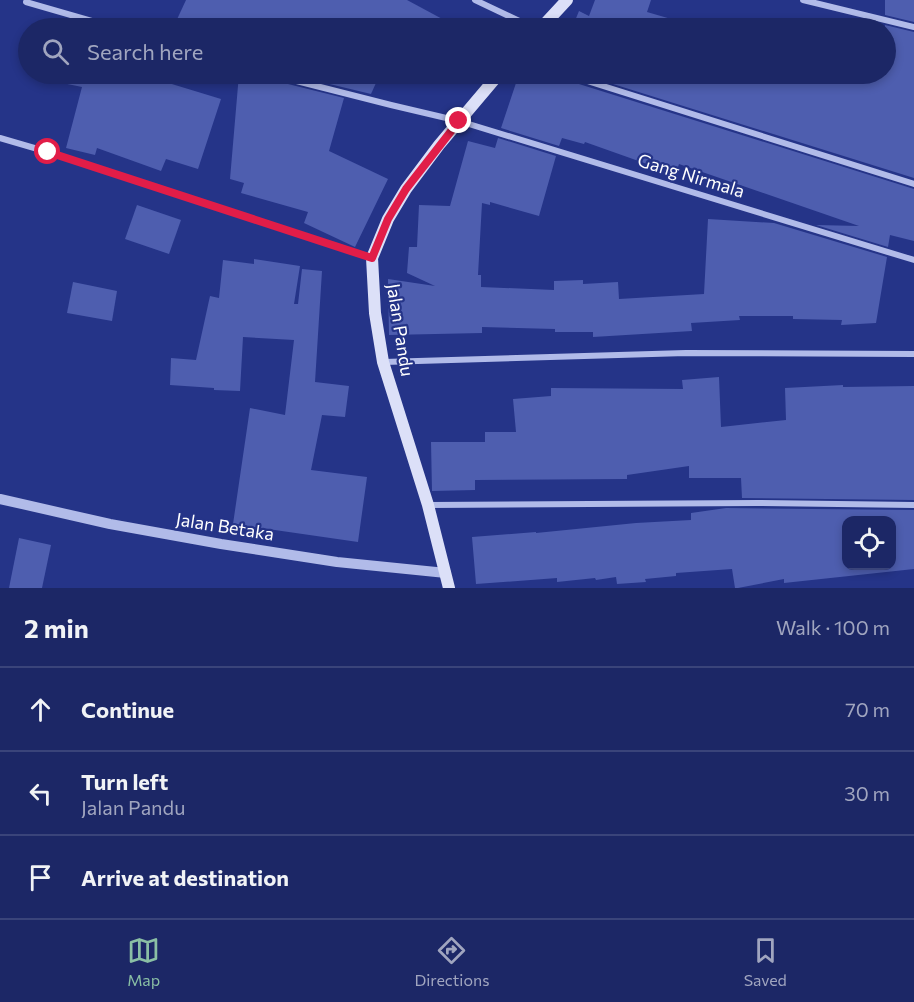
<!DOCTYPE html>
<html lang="en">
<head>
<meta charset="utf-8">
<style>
	body { margin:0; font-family:Commissioner,sans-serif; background:#29336f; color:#f1f3f6 }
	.controls { position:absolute; right:18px; bottom:18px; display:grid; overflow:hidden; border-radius:12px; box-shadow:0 3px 9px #0003 }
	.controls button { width:54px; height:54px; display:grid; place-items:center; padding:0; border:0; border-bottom:2px solid #3a447a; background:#1c2766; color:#f1f3f6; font:30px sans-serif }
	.stop { position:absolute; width:18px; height:18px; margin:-14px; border:4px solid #e11d48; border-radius:50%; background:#fff }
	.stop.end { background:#e11d48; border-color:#fff; box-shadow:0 2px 6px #0008 }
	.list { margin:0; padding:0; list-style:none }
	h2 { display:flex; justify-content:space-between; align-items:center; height:78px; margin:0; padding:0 24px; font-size:26px }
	h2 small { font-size:20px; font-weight:400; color:#a0a5bf }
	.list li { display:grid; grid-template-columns:39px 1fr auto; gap:18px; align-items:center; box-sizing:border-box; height:84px; padding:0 24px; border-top:2px solid #3a447a }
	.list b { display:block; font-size:22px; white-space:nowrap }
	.list p { margin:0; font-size:20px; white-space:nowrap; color:#a0a5bf }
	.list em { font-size:20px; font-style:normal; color:#a0a5bf }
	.icon { flex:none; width:33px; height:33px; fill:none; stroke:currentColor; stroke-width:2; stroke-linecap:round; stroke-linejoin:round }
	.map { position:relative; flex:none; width:914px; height:588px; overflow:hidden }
	.search { position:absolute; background:#1c2766; box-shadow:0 3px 9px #0003; left:18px; right:18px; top:18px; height:66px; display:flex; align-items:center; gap:15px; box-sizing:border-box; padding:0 21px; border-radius:33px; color:#a0a5bf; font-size:22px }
	.sheet { height:330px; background:#1c2766 }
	nav { display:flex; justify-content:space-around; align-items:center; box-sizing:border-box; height:84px; border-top:2px solid #3a447a; background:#1c2766; font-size:16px; color:#a0a5bf }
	nav a { display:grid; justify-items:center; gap:3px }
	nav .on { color:#8abfa5 }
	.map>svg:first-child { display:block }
</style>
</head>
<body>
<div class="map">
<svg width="914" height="588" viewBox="0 0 914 588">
	<rect width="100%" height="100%" fill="#253488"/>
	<g fill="#4e5eaf" fill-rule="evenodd">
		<path d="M 186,0 L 407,0 L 459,28 L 173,28 Z"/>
		<path d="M 595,0 L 651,0 L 647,12 L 702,28 L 572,28 L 579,11 L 589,16 Z"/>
		<path d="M 885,0 L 914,0 L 914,22 L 885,15 Z"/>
		<path d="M 735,19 L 765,28 L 733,28 Z"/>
		<path d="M 885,25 L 914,32 L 914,178 L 581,74 L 885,74 Z"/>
		<path d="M 44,74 L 139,74 L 221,99 L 198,169 L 166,159 L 161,171 L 97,148 L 95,155 L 66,148 L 82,87 L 43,79 Z"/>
		<path d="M 239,74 L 264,74 L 265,77 L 268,79 L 344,98 L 329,151 L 388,179 L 355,247 L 304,223 L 308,212 L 241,193 L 244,183 L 230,179 Z"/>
		<path d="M 288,74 L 380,74 L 371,94 Z"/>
		<path d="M 519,74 L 560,74 L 561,77 L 563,79 L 914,189 L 914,241 L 890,235 L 888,247 L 816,225 L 859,226 L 679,164 L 675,176 L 646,166 L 647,164 L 585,142 L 584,144 L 562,138 L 559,146 L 501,128 Z"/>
		<path d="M 498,138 L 556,156 L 539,216 L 490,202 L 490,205 L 482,203 L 478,275 L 481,275 L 481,287 L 554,290 L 554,281 L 583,280 L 583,284 L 618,282 L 619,299 L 704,294 L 708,219 L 774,223 L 887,257 L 876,323 L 841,325 L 842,320 L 793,319 L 793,316 L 739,316 L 740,320 L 691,323 L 692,331 L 593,337 L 593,332 L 555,332 L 555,329 L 482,327 L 482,333 L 389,335 L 388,279 L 435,286 L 407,273 L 409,247 L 417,247 L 419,205 L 450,206 L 468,141 L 495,148 Z"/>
		<path d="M 137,205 L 181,220 L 169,254 L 125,239 Z"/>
		<path d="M 254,259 L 300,266 L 294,304 L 298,304 L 302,269 L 322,271 L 315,382 L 349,386 L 345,417 L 322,415 L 311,470 L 367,477 L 358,542 L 233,524 L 250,408 L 285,415 L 294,340 L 243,337 L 240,391 L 214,390 L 214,388 L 170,385 L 171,358 L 196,360 L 210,296 L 219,298 L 223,260 L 254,264 Z"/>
		<path d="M 73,282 L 117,291 L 112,321 L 67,313 Z"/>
		<path d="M 719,377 L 721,427 L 786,420 L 785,388 L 843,385 L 843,387 L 914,386 L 914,500 L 742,498 L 741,478 L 689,478 L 689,466 L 627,475 L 627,479 L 475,480 L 475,490 L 432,491 L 431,442 L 485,442 L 485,432 L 516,432 L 513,399 L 551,396 L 551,388 L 683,389 L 682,380 Z"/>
		<path d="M 726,508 L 914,510 L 914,569 L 784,583 L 784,579 L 738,588 L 735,588 L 732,569 L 676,573 L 676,576 L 645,579 L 646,582 L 617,584 L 616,577 L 596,580 L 595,578 L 557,582 L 557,578 L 476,584 L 472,537 L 536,532 L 536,533 L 636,523 L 691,520 L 691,513 ZM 846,520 L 891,520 L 891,566 L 846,566 Z"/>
		<path d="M 19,538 L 51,545 L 42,588 L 9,588 Z"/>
	</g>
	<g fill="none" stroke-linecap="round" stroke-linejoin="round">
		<g stroke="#b1bbe9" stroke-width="6">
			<path d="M 475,0 L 534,28"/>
			<path d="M 803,0 L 914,27"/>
			<path d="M 26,2 L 116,28"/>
			<path d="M 269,74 L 391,105 L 459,121 L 914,260"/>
			<path d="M 565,74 L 914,184"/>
			<path d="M 0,138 L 48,152 L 372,258"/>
			<path d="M 384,362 L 686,353 L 914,354"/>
			<path d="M 429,505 L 756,503 L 914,505"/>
		</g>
		<path stroke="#b1bbe9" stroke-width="10" d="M 0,499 L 110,524 L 221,544 L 337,562 L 446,573"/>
		<g stroke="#dce0f8" stroke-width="12">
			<path d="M 541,28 L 567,0"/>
			<path d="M 449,588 L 428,505 L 383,362 L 375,313 L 372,258 L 388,219 L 406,189 L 439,145 L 499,74"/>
		</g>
	</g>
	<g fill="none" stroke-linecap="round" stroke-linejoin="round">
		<path stroke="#e11d48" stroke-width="8" d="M 48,152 L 372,258 L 388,219 L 406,189 L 459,121"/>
	</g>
	<g text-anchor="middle" stroke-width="4.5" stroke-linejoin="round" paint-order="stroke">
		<g font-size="18" fill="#fff" stroke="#253488">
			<text transform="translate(691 176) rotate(17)" y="6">Gang Nirmala</text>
			<text transform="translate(400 330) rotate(81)" y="6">Jalan Pandu</text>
			<text transform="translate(225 527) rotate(9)" y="6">Jalan Betaka</text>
		</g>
	</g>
</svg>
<div class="controls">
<button><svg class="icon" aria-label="locate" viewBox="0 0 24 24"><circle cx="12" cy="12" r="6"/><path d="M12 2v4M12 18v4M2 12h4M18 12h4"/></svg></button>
</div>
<div class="stop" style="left:48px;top:152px"></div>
<div class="stop end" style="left:459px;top:121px"></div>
<div class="search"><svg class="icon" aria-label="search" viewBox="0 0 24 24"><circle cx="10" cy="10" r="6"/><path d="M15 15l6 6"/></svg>Search here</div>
</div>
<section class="sheet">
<h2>2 min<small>Walk · 100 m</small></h2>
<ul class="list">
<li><svg class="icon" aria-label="ahead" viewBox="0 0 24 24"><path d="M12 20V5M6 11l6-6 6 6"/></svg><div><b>Continue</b></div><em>70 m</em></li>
<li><svg class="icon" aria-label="left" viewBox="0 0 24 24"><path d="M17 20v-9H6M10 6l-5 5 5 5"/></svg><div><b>Turn left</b><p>Jalan Pandu</p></div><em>30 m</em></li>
<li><svg class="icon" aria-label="arrive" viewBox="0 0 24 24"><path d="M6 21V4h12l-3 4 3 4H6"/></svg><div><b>Arrive at destination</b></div></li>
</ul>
</section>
<nav>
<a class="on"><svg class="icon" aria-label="map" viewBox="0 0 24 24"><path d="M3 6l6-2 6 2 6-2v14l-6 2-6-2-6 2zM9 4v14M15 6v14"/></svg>Map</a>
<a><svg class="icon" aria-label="directions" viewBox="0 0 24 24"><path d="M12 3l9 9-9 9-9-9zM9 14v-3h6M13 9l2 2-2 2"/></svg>Directions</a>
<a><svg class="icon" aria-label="saved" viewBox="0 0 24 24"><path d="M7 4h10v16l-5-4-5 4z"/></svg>Saved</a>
</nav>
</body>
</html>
